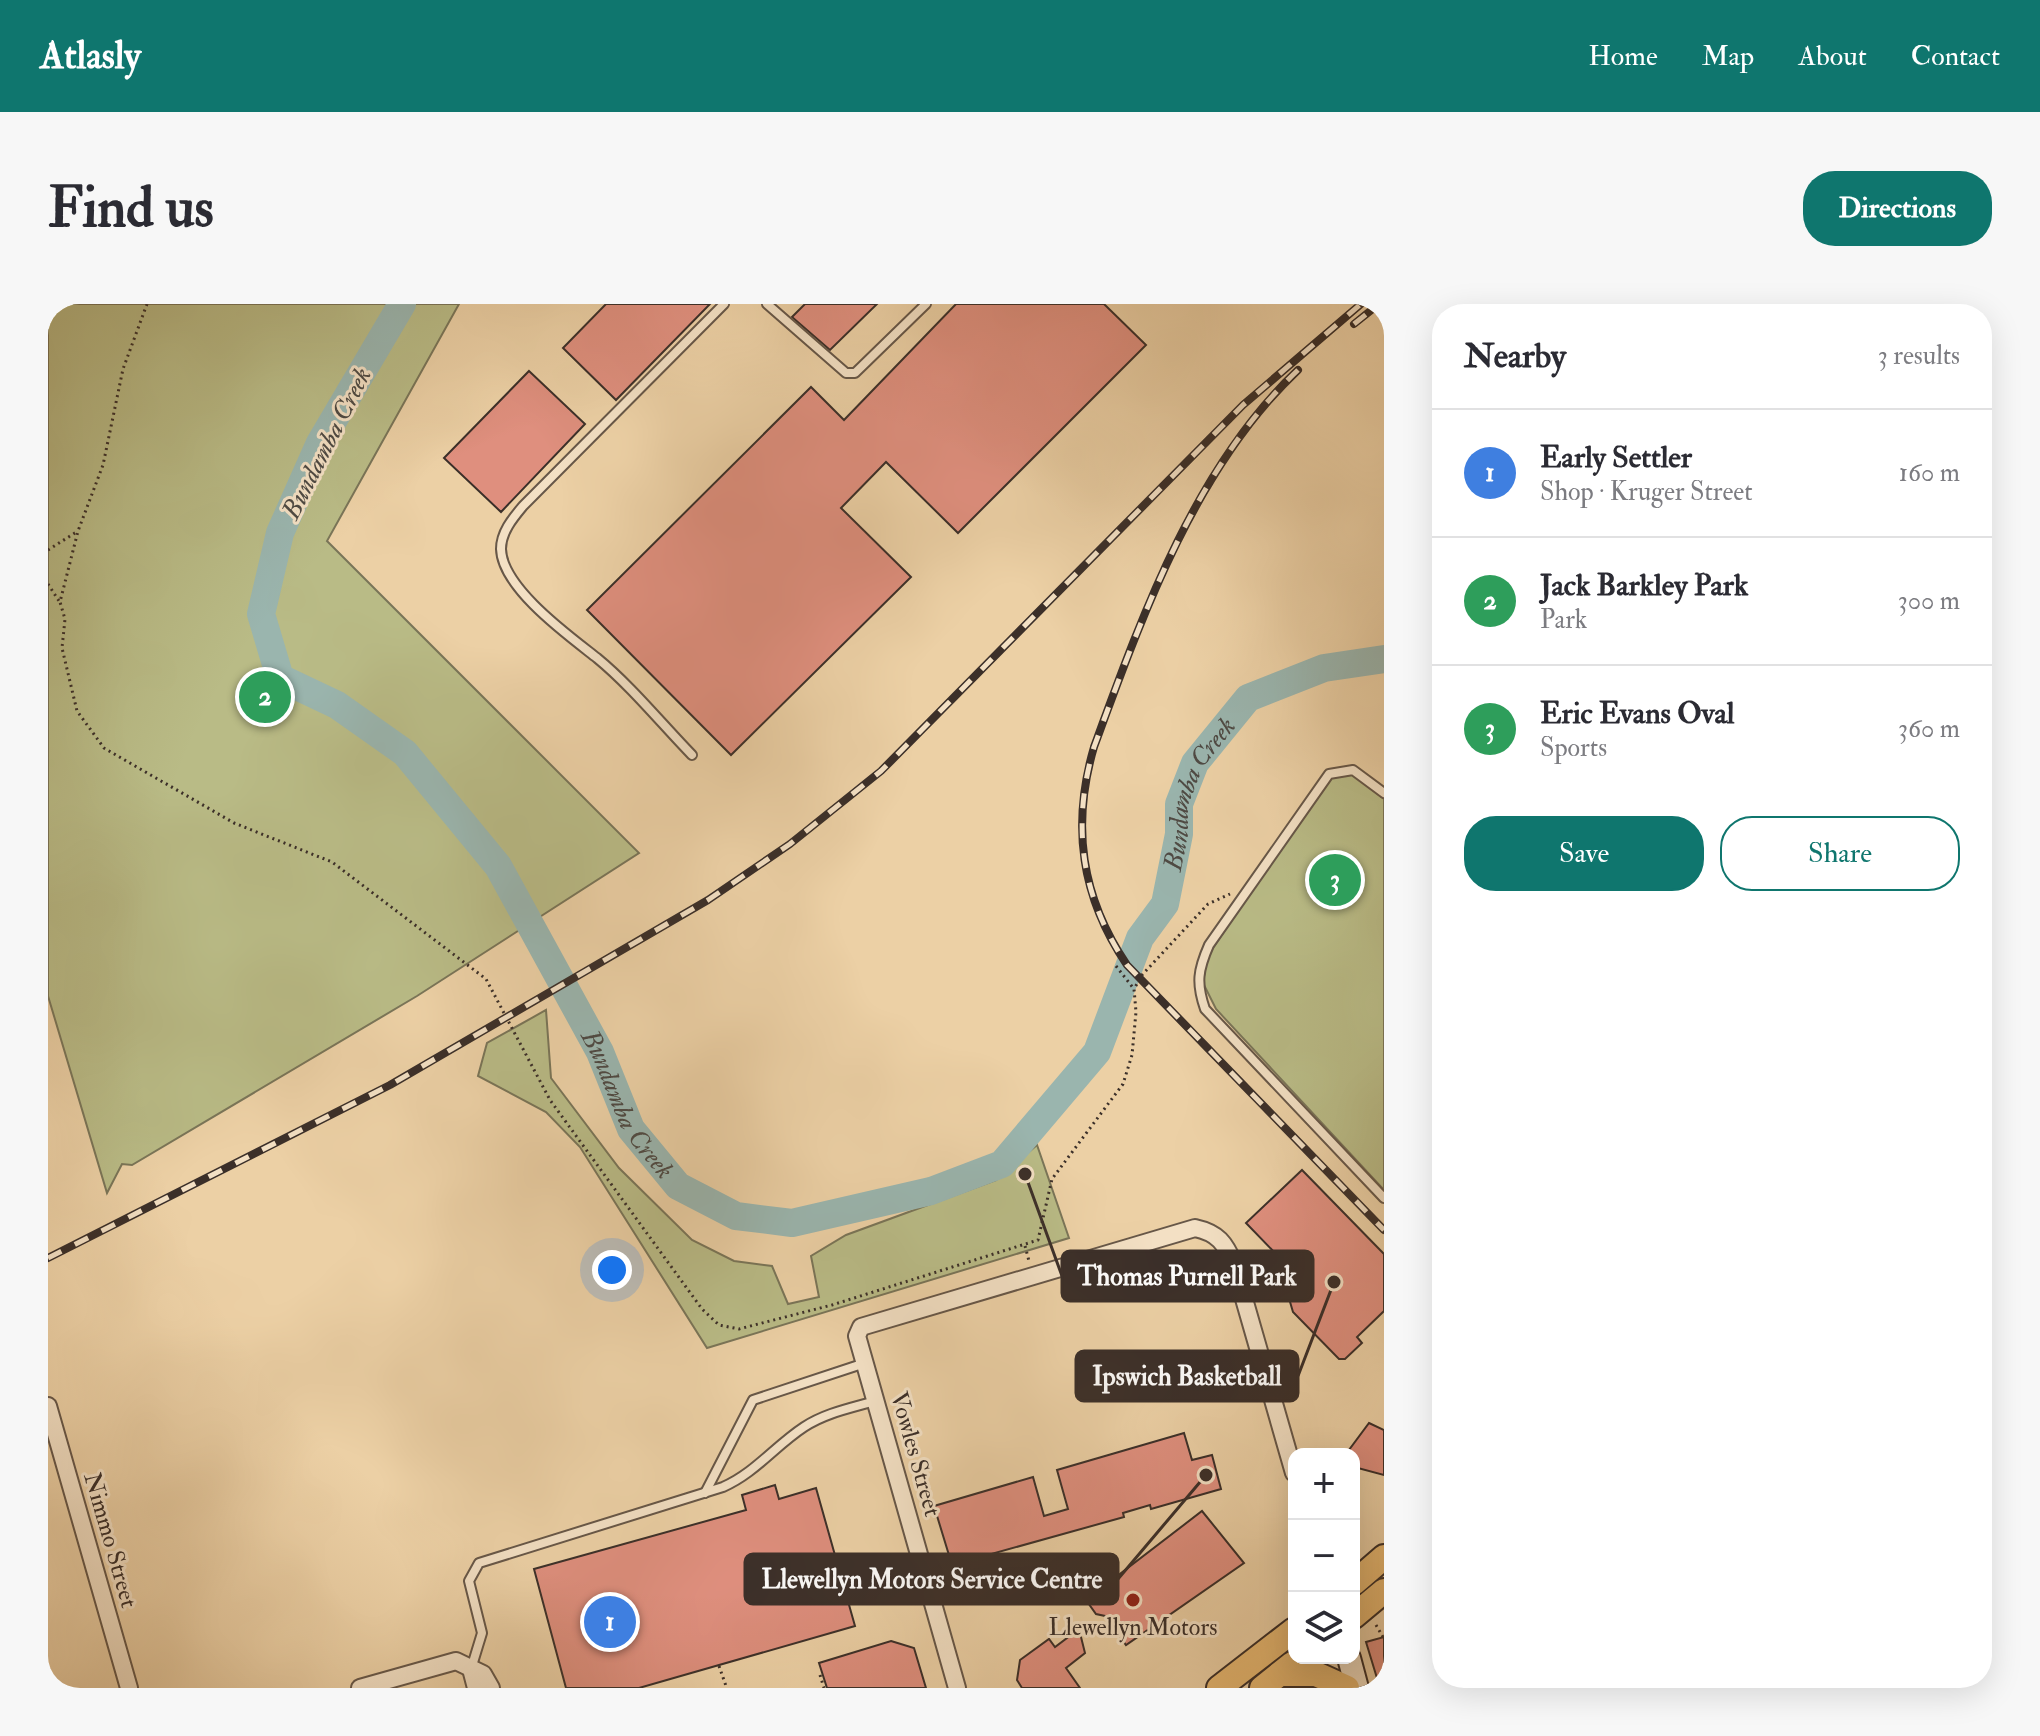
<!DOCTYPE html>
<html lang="en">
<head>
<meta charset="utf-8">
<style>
	body { margin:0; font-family:"IM FELL Double Pica",serif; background:#f7f7f7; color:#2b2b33 }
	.controls { position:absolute; right:24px; bottom:24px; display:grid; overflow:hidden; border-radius:16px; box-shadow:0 8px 32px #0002 }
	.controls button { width:72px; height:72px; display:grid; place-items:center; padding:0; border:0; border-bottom:2px solid #e1e1e2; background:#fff; color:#2b2b33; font:40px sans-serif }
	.you { position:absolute; left:564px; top:966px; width:28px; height:28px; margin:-20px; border:6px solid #fff; border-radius:50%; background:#1a73e8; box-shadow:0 0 0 12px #1a73e833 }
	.badge { display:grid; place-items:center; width:52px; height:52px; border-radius:50%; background:#0f766e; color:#fff; font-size:26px; font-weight:700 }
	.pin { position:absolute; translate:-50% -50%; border:4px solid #fff; box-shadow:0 2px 8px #0006 }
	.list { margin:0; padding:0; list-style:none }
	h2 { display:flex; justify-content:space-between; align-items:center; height:104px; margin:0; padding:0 32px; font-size:34px }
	h2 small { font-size:26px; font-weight:400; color:#7c7c81 }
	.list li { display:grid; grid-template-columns:52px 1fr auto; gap:24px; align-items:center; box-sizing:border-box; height:128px; padding:0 32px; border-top:2px solid #e1e1e2 }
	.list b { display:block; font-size:30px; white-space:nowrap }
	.list p { margin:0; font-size:26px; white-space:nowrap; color:#7c7c81 }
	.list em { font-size:26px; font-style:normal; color:#7c7c81 }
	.actions { display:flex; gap:16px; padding:24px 32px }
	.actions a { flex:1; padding:18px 0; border:2px solid #0f766e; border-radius:32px; text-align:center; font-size:28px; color:#0f766e }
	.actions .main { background:#0f766e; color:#fff }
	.icon { flex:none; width:44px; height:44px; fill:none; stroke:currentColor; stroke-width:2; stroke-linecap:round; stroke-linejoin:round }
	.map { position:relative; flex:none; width:1336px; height:1384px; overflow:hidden; border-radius:32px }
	header { display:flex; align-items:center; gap:48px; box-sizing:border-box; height:112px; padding:0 40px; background:#0f766e; color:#fff }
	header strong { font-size:38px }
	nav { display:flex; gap:44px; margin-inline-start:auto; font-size:28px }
	.intro { display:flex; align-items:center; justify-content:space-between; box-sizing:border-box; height:192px; padding:0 48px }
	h1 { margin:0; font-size:56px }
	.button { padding:20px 36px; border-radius:32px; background:#0f766e; color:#fff; font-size:28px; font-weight:700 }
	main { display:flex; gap:48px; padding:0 48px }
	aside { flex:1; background:#fff; border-radius:32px; box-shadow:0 8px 32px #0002 }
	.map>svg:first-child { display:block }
</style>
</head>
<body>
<header>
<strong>Atlasly</strong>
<nav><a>Home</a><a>Map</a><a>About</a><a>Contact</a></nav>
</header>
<div class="intro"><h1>Find us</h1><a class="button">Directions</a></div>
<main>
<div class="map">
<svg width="1336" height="1384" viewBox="0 0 1336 1384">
	<rect width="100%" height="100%" fill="#ecd0a5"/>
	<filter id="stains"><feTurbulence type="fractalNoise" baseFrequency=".0025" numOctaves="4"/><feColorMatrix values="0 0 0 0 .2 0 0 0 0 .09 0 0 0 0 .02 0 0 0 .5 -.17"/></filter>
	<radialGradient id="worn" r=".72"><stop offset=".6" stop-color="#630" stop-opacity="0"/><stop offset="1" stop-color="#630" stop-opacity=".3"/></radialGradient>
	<g fill="#b9bb86" stroke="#7a7558" stroke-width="2">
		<path d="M 0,0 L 411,0 L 279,237 L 591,549 L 369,692 L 84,861 L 74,860 L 59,889 L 0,692 Z"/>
		<path d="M 1303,469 L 1336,495 L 1336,886 L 1168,705 L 1155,679 L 1159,653 L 1275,480 L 1289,470 Z"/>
		<path d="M 498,706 L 503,774 L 571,864 L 644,936 L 686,957 L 724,962 L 740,1000 L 771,993 L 763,952 L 798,931 L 948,876 L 989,841 L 1021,934 L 659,1044 L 532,843 L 498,808 L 430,772 L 439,739 Z"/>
	</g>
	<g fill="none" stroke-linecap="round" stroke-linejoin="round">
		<path stroke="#9ab5ae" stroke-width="28" id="s1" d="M 354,0 L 272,139 L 232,229 L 213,310 L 232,374 L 289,401 L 357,449 L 450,562 L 552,748 L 583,825 L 630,882 L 688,912 L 744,919 L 883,887 L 954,860 L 1049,748 L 1092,634 L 1117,600 L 1131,530 L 1131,500 L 1147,459 L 1200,394 L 1276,364 L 1336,355"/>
	</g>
	<g fill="#df8f7e" stroke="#3b2f29" stroke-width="2">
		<path d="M 558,0 L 662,0 L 568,96 L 515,44 Z"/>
		<path d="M 757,0 L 829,0 L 782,46 L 744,13 Z"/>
		<path d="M 908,0 L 1056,0 L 1098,41 L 910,229 L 838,158 L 793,204 L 863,273 L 683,451 L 539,306 L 763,83 L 796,116 Z"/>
		<path d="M 481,67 L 537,120 L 453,208 L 396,154 Z"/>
		<path d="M 1254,866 L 1336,950 L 1336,1007 L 1309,1033 L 1314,1039 L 1297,1055 L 1291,1055 L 1245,1008 L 1228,950 L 1198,919 Z"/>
		<path d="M 1321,1119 L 1336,1126 L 1336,1171 L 1306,1163 L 1306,1150 L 1298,1150 Z"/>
		<path d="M 1136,1129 L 1144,1156 L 1164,1151 L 1173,1185 L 1103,1205 L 1102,1201 L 1075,1209 L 1076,1213 L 904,1261 L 886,1202 L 985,1173 L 996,1212 L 1020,1205 L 1009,1166 Z"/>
		<path d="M 727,1181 L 731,1195 L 768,1184 L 807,1322 L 591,1384 L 518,1384 L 486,1265 L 698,1206 L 694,1191 Z"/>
		<path d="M 1154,1207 L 1196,1259 L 1078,1341 L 1057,1312 L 1048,1310 L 1038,1296 Z"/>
		<path d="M 1031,1325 L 1037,1349 L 1018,1364 L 1032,1384 L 974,1384 L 969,1376 L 972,1356 L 1001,1335 L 1007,1343 Z"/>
		<path d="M 1336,1333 L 1336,1384 L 1332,1384 L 1318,1338 Z"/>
		<path d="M 843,1337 L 866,1344 L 878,1384 L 779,1384 L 771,1359 Z"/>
	</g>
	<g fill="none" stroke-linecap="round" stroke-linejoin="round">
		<defs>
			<g id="lane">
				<path d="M 719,0 L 798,69 L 807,69 L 878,0"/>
				<path d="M 644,451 C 613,419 583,382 549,354 C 521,332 454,284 453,245 C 453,228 465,214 475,202 L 676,0"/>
				<path d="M 1336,489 L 1305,466 L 1281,470 L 1161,641 C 1150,666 1148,679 1157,705 L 1336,894"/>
				<path d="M 657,1189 L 705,1096 L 817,1059"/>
				<path d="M 423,1365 L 434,1329 L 421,1277 L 431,1259 L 675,1183 C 707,1169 727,1142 756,1123 C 777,1109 803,1104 827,1097"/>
			</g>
			<g id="street">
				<path d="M 0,1102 L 81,1384"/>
				<path d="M 423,1365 L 428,1384"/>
				<path d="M 312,1384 L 408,1357 L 435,1370 L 443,1384"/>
				<path d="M 909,1384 L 809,1032 L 813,1023 L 1147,924 C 1170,929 1177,939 1186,960 L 1246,1169"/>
			</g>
			<path id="secondary" d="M 1301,1354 L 1309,1384"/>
			<g id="primary">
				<path d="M 1306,1279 L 1336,1253"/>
				<path d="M 1306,1312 L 1336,1287"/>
				<path d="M 1232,1370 L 1268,1370 L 1299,1384"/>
				<path d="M 1171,1384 L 1246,1326"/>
				<path d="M 1214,1384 L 1244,1360"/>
			</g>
		</defs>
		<use href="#lane" stroke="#675748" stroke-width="12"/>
		<use href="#street" stroke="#675748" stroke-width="20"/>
		<use href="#secondary" stroke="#3b2f29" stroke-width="26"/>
		<use href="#primary" stroke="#3b2f29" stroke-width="28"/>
		<g stroke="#3b2f29" stroke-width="3" stroke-dasharray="2 4" stroke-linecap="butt">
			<path d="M 99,0 L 75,65 L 55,161 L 30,227 L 12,298 L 17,315 L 14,344 L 29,407 L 56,444 L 186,519 L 284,558 L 438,675 L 502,796 L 654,1005 L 671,1021 L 691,1025 L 784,1001 L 990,936 L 1004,875 L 1075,780 L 1084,751 L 1088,708 L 1086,685 L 1094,671 L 1160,600 L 1182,590"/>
			<path d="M 0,246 L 30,227"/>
			<path d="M 0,280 L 11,297"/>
			<path d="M 1068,662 L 1086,685"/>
			<path d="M 977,942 L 981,957"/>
			<path d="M 1328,1321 L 1335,1333"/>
			<path d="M 671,1362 L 678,1382"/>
			<path d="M 772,1371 L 776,1384"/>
		</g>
		<use href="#lane" stroke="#f3e0c4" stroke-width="8"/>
		<use href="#street" stroke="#f3e0c4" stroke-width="16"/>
		<use href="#secondary" stroke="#f3e0c4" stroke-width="22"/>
		<use href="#primary" stroke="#e6b872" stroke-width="24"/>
		<defs>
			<g id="rail">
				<path d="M 1306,20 L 1331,0"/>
				<path d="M 1250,66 C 1147,163 1094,312 1046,443 C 1023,522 1033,593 1079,661 L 1336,926"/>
				<path d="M 0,954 L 342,781 L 660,596 L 742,540 L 833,467 L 1195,101 L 1313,0"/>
			</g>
		</defs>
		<use href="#rail" stroke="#3b2f29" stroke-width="8"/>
		<use href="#rail" stroke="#f3e0c4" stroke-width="5" stroke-dasharray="15" stroke-linecap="butt"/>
	</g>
	<circle fill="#8f2418" stroke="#f3e0c4" stroke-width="3" cx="1085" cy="1296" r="8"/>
	<g text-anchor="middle" stroke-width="6" stroke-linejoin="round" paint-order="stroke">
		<g font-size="24" fill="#3b2f29" stroke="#f3e0c4">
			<text transform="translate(868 1150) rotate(74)" y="8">Vowles Street</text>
			<text transform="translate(63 1236) rotate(74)" y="8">Nimmo Street</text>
		</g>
		<g font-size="24" fill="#3b2f29" stroke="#f3e0c4">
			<text x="1085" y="1331">Llewellyn Motors</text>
		</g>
		<g font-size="26" font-style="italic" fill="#4e4a44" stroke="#f3e0c4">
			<text transform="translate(278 139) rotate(-63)" y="9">Bundamba Creek</text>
			<text dy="9" stroke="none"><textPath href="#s1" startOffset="1840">Bundamba Creek</textPath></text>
			<text dy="9" stroke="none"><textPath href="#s1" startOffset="974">Bundamba Creek</textPath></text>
		</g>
	</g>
	<path fill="none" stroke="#3b2f29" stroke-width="3" d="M977 870L1014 972M1286 978L1250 1072M1158 1171L1070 1275"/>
	<g fill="#3b2f29" stroke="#f3e0c4" stroke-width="3">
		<circle cx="977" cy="870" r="8"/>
		<circle cx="1286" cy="978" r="8"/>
		<circle cx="1158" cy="1171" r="8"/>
	</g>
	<g fill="#3b2f29" stroke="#3b2f29" stroke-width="3">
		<rect x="1014" y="947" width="251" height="50" rx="8"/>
		<rect x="1028" y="1047" width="222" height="50" rx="8"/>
		<rect x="697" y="1250" width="373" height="50" rx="8"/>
	</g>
	<g font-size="26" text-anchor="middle" font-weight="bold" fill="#fff">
		<text x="1139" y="981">Thomas Purnell Park</text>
		<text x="1139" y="1081">Ipswich Basketball</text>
		<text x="884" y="1284">Llewellyn Motors Service Centre</text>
	</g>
	<rect width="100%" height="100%" filter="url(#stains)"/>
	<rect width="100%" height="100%" fill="url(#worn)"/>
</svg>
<div class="controls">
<button>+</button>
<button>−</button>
<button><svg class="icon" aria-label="layers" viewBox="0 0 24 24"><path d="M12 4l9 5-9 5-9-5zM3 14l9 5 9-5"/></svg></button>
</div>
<div class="you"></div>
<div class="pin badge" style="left:562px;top:1318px;background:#3f7fe0">1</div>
<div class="pin badge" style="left:217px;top:393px;background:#2e9e5b">2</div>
<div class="pin badge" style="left:1287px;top:576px;background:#2e9e5b">3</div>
</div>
<aside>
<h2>Nearby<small>3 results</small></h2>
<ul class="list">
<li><span class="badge" style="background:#3f7fe0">1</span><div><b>Early Settler</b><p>Shop · Kruger Street</p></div><em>160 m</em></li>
<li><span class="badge" style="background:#2e9e5b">2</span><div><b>Jack Barkley Park</b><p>Park</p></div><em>300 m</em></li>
<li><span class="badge" style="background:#2e9e5b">3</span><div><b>Eric Evans Oval</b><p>Sports</p></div><em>360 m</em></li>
</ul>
<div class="actions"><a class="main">Save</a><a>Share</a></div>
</aside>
</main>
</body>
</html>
